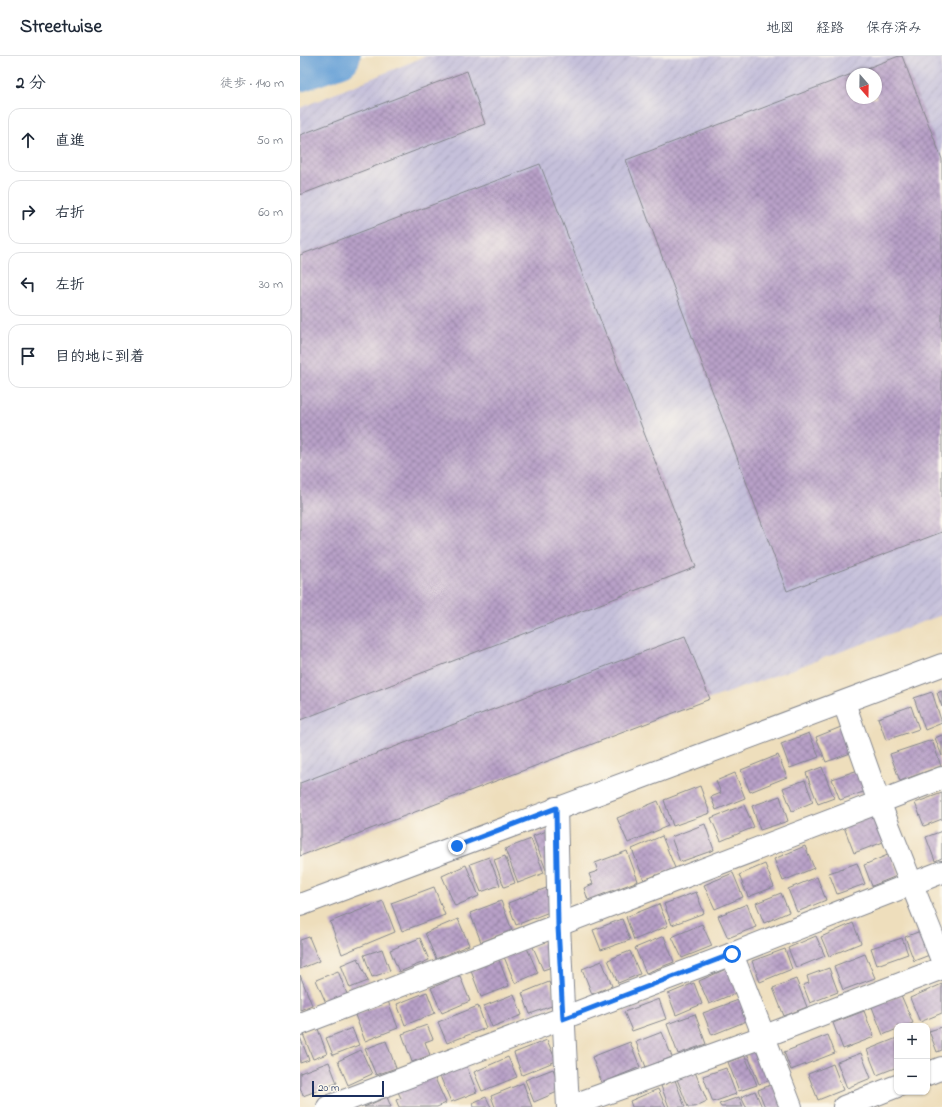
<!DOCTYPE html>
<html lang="ja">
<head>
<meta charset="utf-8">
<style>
	body { margin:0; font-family:"Indie Flower","Klee One",sans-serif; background:#f2f2f3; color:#1f2937 }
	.controls { position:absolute; right:12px; bottom:12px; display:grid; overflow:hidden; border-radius:8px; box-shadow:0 1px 3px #0004 }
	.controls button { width:36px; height:36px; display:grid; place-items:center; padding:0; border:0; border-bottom:1px solid #e0e1e3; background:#fff; color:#1f2937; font:20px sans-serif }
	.compass { position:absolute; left:546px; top:12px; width:36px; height:36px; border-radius:50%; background:#fff; box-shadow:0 1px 3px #0004; rotate:160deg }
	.scale { position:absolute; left:12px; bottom:10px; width:72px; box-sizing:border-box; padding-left:4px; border:2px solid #1b2f5e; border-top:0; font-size:11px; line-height:14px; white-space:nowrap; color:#1b2f5e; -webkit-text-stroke:3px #fbf7ec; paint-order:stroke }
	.stop { position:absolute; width:12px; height:12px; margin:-9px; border:3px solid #1a73e8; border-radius:50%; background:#fff }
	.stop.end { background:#1a73e8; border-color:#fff; box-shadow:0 1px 4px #0008 }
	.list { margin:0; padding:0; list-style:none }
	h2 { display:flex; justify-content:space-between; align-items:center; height:52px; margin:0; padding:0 16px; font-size:17px }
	h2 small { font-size:13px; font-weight:400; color:#747a83 }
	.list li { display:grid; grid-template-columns:26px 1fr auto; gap:12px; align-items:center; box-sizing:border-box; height:64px; margin:0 8px 8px; padding:0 8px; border:1px solid #e0e1e3; border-radius:12px }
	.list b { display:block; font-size:15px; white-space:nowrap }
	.list em { font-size:13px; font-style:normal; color:#747a83 }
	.icon { flex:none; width:22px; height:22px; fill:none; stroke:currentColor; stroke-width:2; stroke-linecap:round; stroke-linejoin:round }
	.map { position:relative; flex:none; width:642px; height:1051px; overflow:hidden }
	header { display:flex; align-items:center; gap:24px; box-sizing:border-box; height:56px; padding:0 20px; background:#fff; border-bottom:1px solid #e0e1e3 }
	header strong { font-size:19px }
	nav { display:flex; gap:22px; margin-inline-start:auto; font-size:14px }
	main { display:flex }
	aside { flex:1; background:#fff }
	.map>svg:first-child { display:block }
</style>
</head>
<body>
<header>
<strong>Streetwise</strong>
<nav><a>地図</a><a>経路</a><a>保存済み</a></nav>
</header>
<main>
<aside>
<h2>2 分<small>徒歩 · 140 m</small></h2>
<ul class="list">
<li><svg class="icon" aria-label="ahead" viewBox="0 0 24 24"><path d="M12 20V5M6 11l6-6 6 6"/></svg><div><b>直進</b></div><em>50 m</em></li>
<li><svg class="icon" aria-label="right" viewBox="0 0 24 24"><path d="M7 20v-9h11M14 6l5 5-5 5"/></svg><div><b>右折</b></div><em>60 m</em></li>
<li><svg class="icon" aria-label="left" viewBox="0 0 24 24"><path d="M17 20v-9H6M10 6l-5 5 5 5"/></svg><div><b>左折</b></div><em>30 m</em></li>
<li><svg class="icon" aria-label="arrive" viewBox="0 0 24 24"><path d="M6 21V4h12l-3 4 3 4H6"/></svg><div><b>目的地に到着</b></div></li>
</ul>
</aside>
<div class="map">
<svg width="642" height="1051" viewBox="0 0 642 1051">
	<defs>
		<pattern id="industrial-furrows" width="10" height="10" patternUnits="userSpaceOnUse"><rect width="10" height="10" fill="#c5c0da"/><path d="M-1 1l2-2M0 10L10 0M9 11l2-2" fill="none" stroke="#a9a5be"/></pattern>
		<pattern id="building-cross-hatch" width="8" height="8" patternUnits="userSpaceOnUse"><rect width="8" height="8" fill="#b8a0c7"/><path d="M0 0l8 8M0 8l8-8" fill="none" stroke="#9583a5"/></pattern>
	</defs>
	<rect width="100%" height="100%" fill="#fbf7ec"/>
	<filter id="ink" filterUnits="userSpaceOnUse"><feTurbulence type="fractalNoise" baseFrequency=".025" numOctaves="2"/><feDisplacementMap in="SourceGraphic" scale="8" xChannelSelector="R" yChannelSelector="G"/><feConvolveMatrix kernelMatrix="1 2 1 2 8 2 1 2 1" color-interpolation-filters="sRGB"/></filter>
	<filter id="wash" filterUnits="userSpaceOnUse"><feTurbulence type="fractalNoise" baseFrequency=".012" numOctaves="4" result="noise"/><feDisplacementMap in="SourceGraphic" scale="16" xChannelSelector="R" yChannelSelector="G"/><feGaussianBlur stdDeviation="0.9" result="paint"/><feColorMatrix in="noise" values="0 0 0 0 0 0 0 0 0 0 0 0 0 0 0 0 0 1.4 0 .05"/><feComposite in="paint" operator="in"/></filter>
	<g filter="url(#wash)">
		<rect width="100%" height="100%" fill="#eedebc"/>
		<path fill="url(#industrial-furrows)" fill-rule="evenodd" d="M 126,0 L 642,0 L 642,559 L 410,643 L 0,800 L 0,52 ZM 552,18 L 576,18 L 576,42 L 552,42 Z"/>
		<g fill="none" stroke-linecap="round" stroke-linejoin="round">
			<path stroke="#67a1d7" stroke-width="43" d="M 0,14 L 39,0"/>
		</g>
		<g id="blocks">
			<g fill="url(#building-cross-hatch)" fill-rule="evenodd">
				<path d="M 599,0 L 602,0 L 642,103 L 642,476 L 487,535 L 326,104 ZM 552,18 L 576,18 L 576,42 L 552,42 Z"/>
				<path d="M 167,15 L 185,68 L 0,139 L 0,79 Z"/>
				<path d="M 240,108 L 396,511 L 0,664 L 0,199 Z"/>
				<path d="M 385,580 L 410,643 L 0,800 L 0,727 Z"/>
				<path d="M 642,635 L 642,651 L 637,637 Z"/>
				<path d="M 632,636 L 642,667 L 625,674 L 614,642 Z"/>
				<path d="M 611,650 L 619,673 L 586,684 L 578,662 Z"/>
				<path d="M 546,669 L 556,695 L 526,706 L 516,681 Z"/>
				<path d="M 509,677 L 519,701 L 490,712 L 481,688 Z"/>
				<path d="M 642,679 L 642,700 L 635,682 Z"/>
				<path d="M 632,684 L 641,710 L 600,725 L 590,698 Z"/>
				<path d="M 478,699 L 487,721 L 450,736 L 441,714 Z"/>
				<path d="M 522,711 L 534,742 L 518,748 L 506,717 Z"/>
				<path d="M 561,713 L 569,734 L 540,744 L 532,723 Z"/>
				<path d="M 435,717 L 445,742 L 416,754 L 411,741 L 421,737 L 416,725 Z"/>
				<path d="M 505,724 L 513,746 L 492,755 L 483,732 Z"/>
				<path d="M 400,730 L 410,757 L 373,770 L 364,744 Z"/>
				<path d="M 642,737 L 642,763 L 624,770 L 615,747 Z"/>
				<path d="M 480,740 L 488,765 L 460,774 L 452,750 Z"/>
				<path d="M 358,745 L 368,770 L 328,787 L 317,762 Z"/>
				<path d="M 444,749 L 454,771 L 421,785 L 411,762 Z"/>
				<path d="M 576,759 L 586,785 L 554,797 L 544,771 Z"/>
				<path d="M 405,768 L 414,794 L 380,806 L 371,781 Z"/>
				<path d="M 252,773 L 254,811 L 246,814 L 233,780 Z"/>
				<path d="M 642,775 L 642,802 L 635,805 L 626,781 Z"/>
				<path d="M 362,780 L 375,812 L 344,824 L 332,793 Z"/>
				<path d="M 231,783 L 244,817 L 218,827 L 205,793 Z"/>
				<path d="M 505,790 L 514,812 L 483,825 L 474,803 Z"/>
				<path d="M 327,795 L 338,825 L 288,844 L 284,832 L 293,828 L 289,818 L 298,815 L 295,807 Z"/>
				<path d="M 590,798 L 599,819 L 572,830 L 564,809 Z"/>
				<path d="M 205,800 L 215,827 L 204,831 L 194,804 Z"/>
				<path d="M 189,801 L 200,829 L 181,836 L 170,808 Z"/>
				<path d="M 557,807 L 565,828 L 537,838 L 529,817 Z"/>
				<path d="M 465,808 L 474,831 L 448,841 L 439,819 Z"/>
				<path d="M 166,809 L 179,840 L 155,850 L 142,820 Z"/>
				<path d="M 433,817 L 443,841 L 415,853 L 404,829 Z"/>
				<path d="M 517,821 L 526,844 L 497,856 L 488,833 Z"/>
				<path d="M 134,831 L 145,859 L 102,875 L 91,847 Z"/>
				<path d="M 249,831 L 257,853 L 216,869 L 208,847 Z"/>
				<path d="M 396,836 L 404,857 L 372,869 L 364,848 Z"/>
				<path d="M 481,837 L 489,856 L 464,867 L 456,847 Z"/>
				<path d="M 83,845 L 95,876 L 42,898 L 30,866 Z"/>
				<path d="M 201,845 L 212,874 L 181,886 L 170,857 Z"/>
				<path d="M 359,848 L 368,870 L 334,884 L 326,861 Z"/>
				<path d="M 447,848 L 456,871 L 428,882 L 418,860 Z"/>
				<path d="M 158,863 L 169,889 L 136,903 L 125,877 Z"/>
				<path d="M 322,863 L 330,884 L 301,894 L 293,874 Z"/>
				<path d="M 553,867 L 561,887 L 529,900 L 521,881 Z"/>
				<path d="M 402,868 L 412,890 L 382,902 L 372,881 Z"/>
				<path d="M 623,874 L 632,898 L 614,905 L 605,881 Z"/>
				<path d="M 364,880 L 374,906 L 346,917 L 335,892 Z"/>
				<path d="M 516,880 L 525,900 L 496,912 L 488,892 Z"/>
				<path d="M 9,881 L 19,905 L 0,913 L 0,884 Z"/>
				<path d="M 120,882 L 129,904 L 99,916 L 90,894 Z"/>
				<path d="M 602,882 L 608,898 L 577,909 L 571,892 Z"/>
				<path d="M 252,883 L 255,910 L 243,914 L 233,891 Z"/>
				<path d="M 227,892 L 238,917 L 215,927 L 204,901 Z"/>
				<path d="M 82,893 L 90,915 L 72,921 L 64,899 Z"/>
				<path d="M 485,893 L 492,913 L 460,926 L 452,905 Z"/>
				<path d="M 330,895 L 340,918 L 318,927 L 308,904 Z"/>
				<path d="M 565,898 L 575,922 L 543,934 L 534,910 Z"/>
				<path d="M 58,902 L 68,925 L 50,932 L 41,909 Z"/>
				<path d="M 199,904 L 209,930 L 181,941 L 171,915 Z"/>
				<path d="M 302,905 L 312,930 L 292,938 L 282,913 Z"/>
				<path d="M 428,912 L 438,936 L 409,948 L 399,925 Z"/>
				<path d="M 529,912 L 538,936 L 510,947 L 503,929 L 509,927 L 507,920 Z"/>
				<path d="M 38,915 L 47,938 L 26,947 L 16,924 Z"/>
				<path d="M 0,919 L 12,949 L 0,954 Z"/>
				<path d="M 160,920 L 170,945 L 142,957 L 131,932 Z"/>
				<path d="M 496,923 L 507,951 L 484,960 L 473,932 Z"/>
				<path d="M 249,926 L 257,948 L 230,958 L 222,937 Z"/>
				<path d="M 394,927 L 402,948 L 376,959 L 368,938 Z"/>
				<path d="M 642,928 L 642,957 L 620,966 L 610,942 Z"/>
				<path d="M 127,936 L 135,957 L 105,969 L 97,948 Z"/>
				<path d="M 214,938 L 222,959 L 192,971 L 184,950 Z"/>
				<path d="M 601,939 L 613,967 L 605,970 L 597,970 L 597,973 L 583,979 L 572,951 Z"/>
				<path d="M 359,943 L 366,963 L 332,975 L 324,956 Z"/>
				<path d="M 441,943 L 449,964 L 412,979 L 403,957 Z"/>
				<path d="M 88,945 L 98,972 L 65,985 L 55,959 Z"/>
				<path d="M 178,950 L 186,972 L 147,987 L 138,966 Z"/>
				<path d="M 564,955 L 574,981 L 543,993 L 533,967 Z"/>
				<path d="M 395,958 L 406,988 L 378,998 L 367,968 Z"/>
				<path d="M 127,969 L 133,983 L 125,986 L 130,999 L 112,1006 L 102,978 Z"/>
				<path d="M 642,971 L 642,994 L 637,996 L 629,975 Z"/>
				<path d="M 52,972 L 59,989 L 33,999 L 26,982 Z"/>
				<path d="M 18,973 L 27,998 L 13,1003 L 3,978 Z"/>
				<path d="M 362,976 L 372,1001 L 346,1011 L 336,986 Z"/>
				<path d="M 528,979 L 535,997 L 491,1014 L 484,996 Z"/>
				<path d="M 0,981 L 9,1004 L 0,1007 Z"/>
				<path d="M 597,982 L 597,1011 L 577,1019 L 567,994 Z"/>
				<path d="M 247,984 L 256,1005 L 222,1019 L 214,997 Z"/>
				<path d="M 86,985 L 96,1012 L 76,1019 L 65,993 Z"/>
				<path d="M 330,986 L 340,1011 L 302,1027 L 292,1001 Z"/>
				<path d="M 456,993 L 459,1000 L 467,997 L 476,1022 L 459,1028 L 447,997 Z"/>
				<path d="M 61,994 L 72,1018 L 48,1029 L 38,1005 Z"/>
				<path d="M 561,997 L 571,1022 L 547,1032 L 537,1006 Z"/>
				<path d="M 445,1000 L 457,1029 L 439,1035 L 428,1006 Z"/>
				<path d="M 208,1001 L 217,1021 L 182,1035 L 174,1016 Z"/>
				<path d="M 29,1006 L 37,1027 L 3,1040 L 0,1031 L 0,1017 Z"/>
				<path d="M 533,1008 L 543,1034 L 518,1044 L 508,1018 Z"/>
				<path d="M 166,1009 L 177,1036 L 151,1046 L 140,1020 Z"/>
				<path d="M 426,1012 L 436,1038 L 413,1046 L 403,1020 Z"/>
				<path d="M 253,1013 L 262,1034 L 234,1046 L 225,1024 Z"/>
				<path d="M 395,1016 L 407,1045 L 394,1051 L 388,1051 L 377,1023 Z"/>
				<path d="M 133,1018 L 146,1047 L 137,1051 L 99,1051 L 96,1044 L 101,1042 L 97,1034 Z"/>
				<path d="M 375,1024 L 385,1051 L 369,1051 L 361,1030 Z"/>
				<path d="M 223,1027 L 232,1051 L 195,1051 L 191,1040 Z"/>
				<path d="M 473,1028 L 483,1051 L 465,1051 L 458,1034 Z"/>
				<path d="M 358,1033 L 366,1051 L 332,1051 L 330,1045 Z"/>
				<path d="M 455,1035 L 462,1051 L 446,1051 L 441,1041 Z"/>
				<path d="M 87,1041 L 91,1051 L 64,1051 Z"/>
				<path d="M 186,1041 L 191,1051 L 174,1051 L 172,1047 Z"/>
				<path d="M 439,1041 L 443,1051 L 421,1051 L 419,1048 Z"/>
			</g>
		</g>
	</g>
	<g filter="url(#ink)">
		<use href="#blocks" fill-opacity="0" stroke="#84868d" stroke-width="1"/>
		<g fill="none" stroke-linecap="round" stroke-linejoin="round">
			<defs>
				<g id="minor">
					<path d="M 544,647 L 579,746 L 642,904"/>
					<path d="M 256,752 L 259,870 L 268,1051"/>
					<path d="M 432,898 L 491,1051"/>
					<path d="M 0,968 L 642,722"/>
					<path d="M 627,1018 L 642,1012"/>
					<path d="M 28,1051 L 432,898 L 642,816"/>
					<path d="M 268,1051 L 465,980 L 642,912"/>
					<path d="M 544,1051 L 597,1030"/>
				</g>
				<path id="tertiary" d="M 0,849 L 642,609"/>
			</defs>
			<use href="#minor" stroke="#84868d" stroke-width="24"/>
			<use href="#tertiary" stroke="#84868d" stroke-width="24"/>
			<use href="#minor" stroke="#fff" stroke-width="22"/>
			<use href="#tertiary" stroke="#fff" stroke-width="22"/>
		</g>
	</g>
	<g fill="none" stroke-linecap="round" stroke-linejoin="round" filter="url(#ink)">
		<path stroke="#1a73e8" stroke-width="5" d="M 157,790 L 256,752 L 258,870 L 263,963 L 432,898"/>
	</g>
</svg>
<div class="controls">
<button>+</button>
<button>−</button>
</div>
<svg class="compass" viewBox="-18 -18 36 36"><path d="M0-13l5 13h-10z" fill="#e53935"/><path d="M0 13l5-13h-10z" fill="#747a83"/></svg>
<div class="scale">20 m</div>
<div class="stop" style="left:432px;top:898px"></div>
<div class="stop end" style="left:157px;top:790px"></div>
</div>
</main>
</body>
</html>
